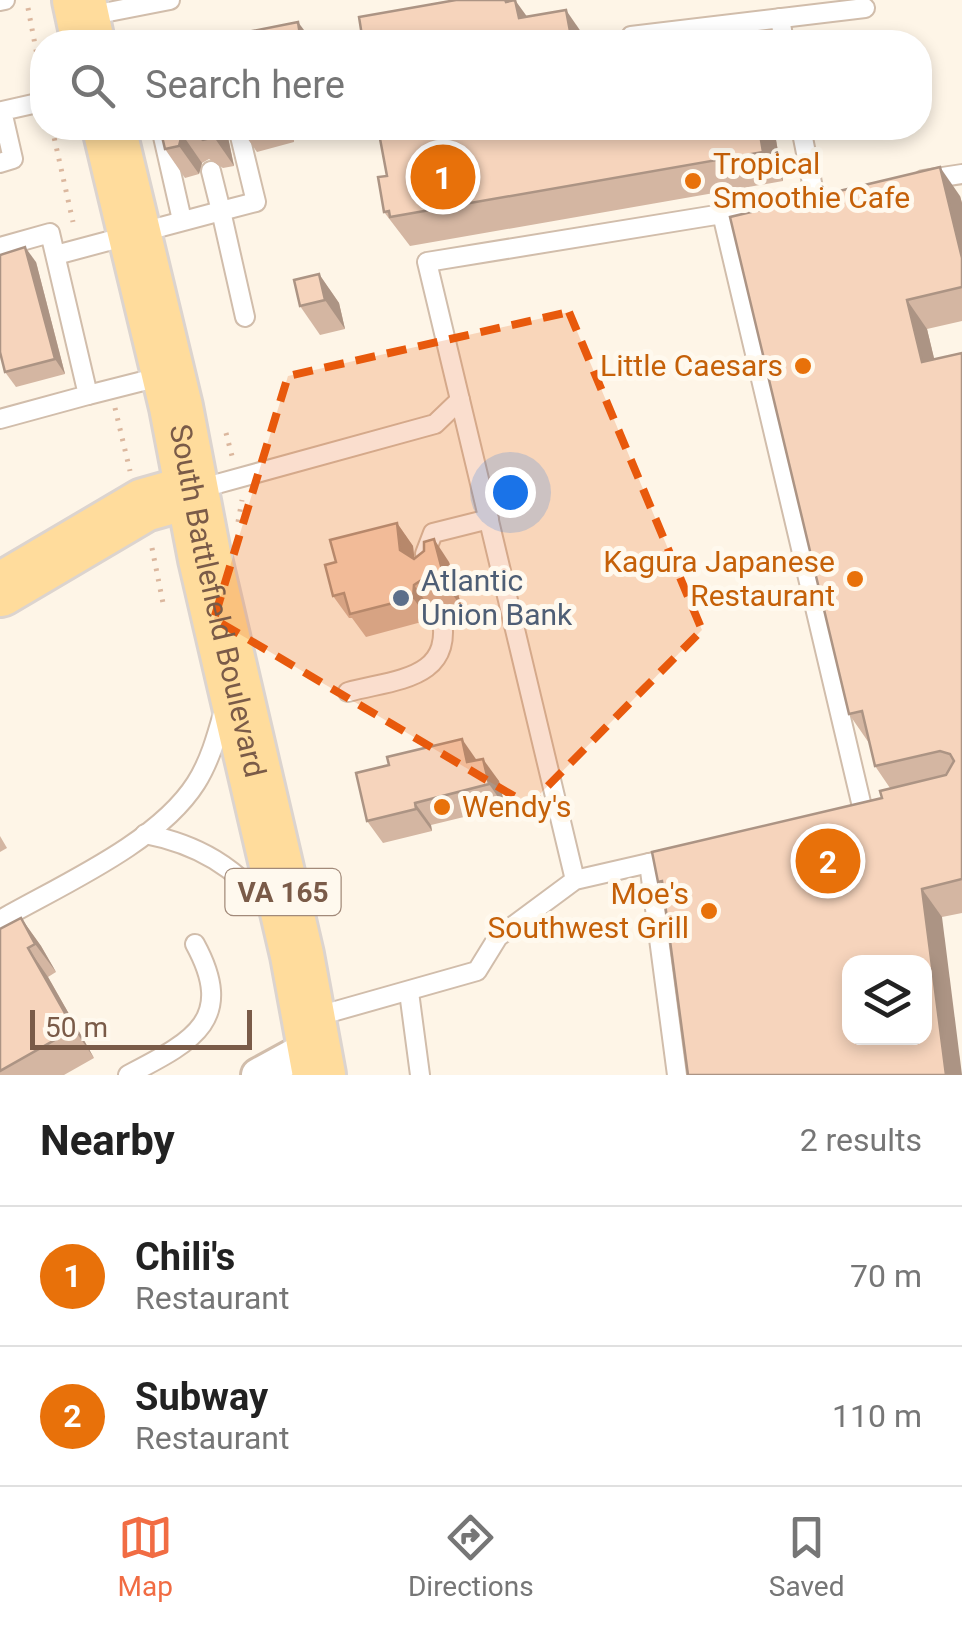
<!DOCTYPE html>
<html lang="en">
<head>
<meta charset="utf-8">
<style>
	body { margin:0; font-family:Roboto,sans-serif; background:#f6f6f6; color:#222 }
	.controls { position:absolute; right:30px; bottom:30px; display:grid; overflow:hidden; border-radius:20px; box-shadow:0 5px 15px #0003 }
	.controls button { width:90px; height:90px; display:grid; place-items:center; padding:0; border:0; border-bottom:2px solid #e0e0e0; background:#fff; color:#222; font:50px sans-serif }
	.scale { position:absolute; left:30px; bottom:25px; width:222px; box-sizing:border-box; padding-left:10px; border:5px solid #7a5b48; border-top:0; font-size:28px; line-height:35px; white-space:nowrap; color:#7a5b48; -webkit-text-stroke:8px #fff9ee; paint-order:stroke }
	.you { position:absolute; left:510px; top:492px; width:35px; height:35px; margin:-25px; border:8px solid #fff; border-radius:50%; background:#1a73e8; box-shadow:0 0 0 15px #1a73e833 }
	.badge { display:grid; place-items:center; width:65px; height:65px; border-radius:50%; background:#f16c43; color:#fff; font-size:32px; font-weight:700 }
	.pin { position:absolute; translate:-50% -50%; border:5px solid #fff; box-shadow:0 2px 10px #0006 }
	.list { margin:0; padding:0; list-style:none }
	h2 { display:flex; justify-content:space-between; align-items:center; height:130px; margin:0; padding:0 40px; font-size:42px }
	h2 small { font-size:32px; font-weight:400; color:#767676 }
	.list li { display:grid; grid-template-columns:65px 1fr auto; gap:30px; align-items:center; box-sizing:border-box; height:140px; padding:0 40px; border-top:2px solid #e0e0e0 }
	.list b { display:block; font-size:38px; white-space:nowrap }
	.list p { margin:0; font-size:32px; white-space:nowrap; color:#767676 }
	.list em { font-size:32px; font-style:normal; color:#767676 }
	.icon { flex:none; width:55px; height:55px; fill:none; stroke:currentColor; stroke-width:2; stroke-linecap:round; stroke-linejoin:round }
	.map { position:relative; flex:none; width:962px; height:1075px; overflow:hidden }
	.search { position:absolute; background:#fff; box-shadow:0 5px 15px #0003; left:30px; right:30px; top:30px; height:110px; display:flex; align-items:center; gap:25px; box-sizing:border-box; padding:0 35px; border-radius:40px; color:#767676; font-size:38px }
	.sheet { height:410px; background:#fff }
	nav { display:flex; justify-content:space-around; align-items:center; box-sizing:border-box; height:140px; border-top:2px solid #e0e0e0; background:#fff; font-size:28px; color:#767676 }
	nav a { display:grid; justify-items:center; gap:5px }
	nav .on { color:#f16c43 }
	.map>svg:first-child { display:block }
</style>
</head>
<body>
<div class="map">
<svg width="962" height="1075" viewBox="0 0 962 1075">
	<rect width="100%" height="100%" fill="#fef5e7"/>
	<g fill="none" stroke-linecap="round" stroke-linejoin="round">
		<defs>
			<g id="service">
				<path d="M 0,1 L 5,0"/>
				<path d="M 88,16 L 170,0"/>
				<path d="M 780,18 L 784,42"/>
				<path d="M 631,36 L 865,8"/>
				<path d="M 161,128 L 182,220"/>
				<path d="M 801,128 L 815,198"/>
				<path d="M 0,163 L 13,159 L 2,111 L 42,102"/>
				<path d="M 211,171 L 221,211 L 256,202 L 238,128"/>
				<path d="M 923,180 L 962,174"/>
				<path d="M 722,214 L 814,199"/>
				<path d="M 0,247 L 50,233 L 88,395 L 0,419"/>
				<path d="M 56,255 L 221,211 L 245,317"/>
				<path d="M 88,395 L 163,376"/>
				<path d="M 195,490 L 435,424 L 460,400"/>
				<path d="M 427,564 L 425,554 L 433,533 L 489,519"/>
				<path d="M 348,692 C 396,679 455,680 441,614"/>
				<path d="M 145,834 C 197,844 237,867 269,910"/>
				<path d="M 673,858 L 649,863 L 677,1075"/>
				<path d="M 575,880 L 427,262 L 722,214 L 864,815 L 855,816"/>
				<path d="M 0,920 C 61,885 158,843 196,783 C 210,761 217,735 224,710"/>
				<path d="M 409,992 L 420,1075"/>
				<path d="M 311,1018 L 477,971 L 498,937 L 575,880 L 649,863"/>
				<path d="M 128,1075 C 191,1042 237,1021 195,944"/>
			</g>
			<path id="minor" d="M 258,1075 L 313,1045"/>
			<g id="primary">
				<path d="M 79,0 L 88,42"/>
				<path id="s1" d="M 109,128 L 176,407 L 205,559 L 297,955 L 319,1075"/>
				<path d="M 0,590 L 144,505 L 190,492"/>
			</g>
		</defs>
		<use href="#service" stroke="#d1bdab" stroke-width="22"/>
		<use href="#minor" stroke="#d1bdab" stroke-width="38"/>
		<use href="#primary" stroke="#dcd4cf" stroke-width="58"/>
		<g stroke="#dbb79e" stroke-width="5" stroke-dasharray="2.5 8" stroke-linecap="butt">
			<path d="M 28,8 L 42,81"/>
			<path d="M 52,128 L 73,222"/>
			<path d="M 115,408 L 130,471"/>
			<path d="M 226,433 L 232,456"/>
			<path d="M 238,522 L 242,500"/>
			<path d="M 152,548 L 164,608"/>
		</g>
		<use href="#service" stroke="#fff" stroke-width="18"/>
		<use href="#minor" stroke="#fff" stroke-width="32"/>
		<use href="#primary" stroke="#ffdc9c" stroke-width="52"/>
	</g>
	<g fill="#d4b6a2">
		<path d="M 160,128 L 226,128 L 234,166 L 223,168 L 209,159 L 202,163 L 199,174 L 185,178 L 165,149 Z"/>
		<path d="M 240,128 L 300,128 L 301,135 L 294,138 L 294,142 L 257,152 Z"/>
		<path d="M 378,128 L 774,128 L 783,181 L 410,246 L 384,212 L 387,176 Z"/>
		<path d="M 960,196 L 962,203 L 962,321 L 927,329 L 934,359 L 962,353 L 962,913 L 942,917 L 663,889 L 658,882 L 882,798 L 890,788 L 875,766 L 869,743 L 849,714 L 730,217 Z"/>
		<path d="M 36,262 L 65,374 L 16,387 L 5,372 Z"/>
		<path d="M 319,274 L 339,303 L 345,329 L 320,335 L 300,306 Z"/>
		<path d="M 397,523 L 413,546 L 414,558 L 449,562 L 462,608 L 453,611 L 439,602 L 430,608 L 429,620 L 366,637 L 352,618 L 349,618 L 333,596 L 336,562 Z"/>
		<path d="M 477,760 L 499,781 L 505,807 L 431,825 L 432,831 L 383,843 L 367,821 Z"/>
		<path d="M 0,836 L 7,848 L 0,852 Z"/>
		<path d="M 21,918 L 41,946 L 56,972 L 48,977 L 94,1058 L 64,1075 L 0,1075 L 0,942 Z"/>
	</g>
	<g fill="#ac9484">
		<path d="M 505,0 L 510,0 L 517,11 L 515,0 L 536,29 L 526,31 Z"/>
		<path d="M 566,10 L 586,39 L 587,42 L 572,42 Z"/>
		<path d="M 298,22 L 313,42 L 301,42 Z"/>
		<path d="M 212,128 L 226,128 L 234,166 L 214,137 Z"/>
		<path d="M 759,128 L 774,128 L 783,181 L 763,152 Z"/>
		<path d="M 182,134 L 202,163 L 199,174 L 179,146 Z"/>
		<path d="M 940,167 L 960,196 L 962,203 L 962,258 Z"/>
		<path d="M 25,247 L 36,262 L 65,374 L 55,359 Z"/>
		<path d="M 319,274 L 339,303 L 345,329 L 325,300 Z"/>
		<path d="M 907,300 L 927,329 L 942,391 L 922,362 Z"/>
		<path d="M 397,523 L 413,546 L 416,572 L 400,550 Z"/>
		<path d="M 434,539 L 449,562 L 462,608 L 446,585 Z"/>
		<path d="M 414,585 L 430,608 L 429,620 L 413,598 Z"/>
		<path d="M 462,739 L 478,762 L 467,762 Z"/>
		<path d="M 483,759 L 499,781 L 505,807 L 489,784 Z"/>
		<path d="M 415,803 L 431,825 L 432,831 L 416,809 Z"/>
		<path d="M 922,889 L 942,917 L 962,1075 L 946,1075 Z"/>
		<path d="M 21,918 L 41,946 L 56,972 L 35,944 Z"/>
		<path d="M 28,948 L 48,977 L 94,1058 L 74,1029 Z"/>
	</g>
	<g fill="#f6d4bc" stroke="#ac9484" stroke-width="2.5" fill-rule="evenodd">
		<path d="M 456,0 L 505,0 L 506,2 L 515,0 L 519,18 L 566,10 L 572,42 L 363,42 L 359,17 Z"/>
		<path d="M 298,22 L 301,42 L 213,42 L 212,39 Z"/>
		<path d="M 160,128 L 212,128 L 214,137 L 203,140 L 189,130 L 182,134 L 179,146 L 165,149 Z"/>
		<path d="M 378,128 L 759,128 L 763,152 L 390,217 L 389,211 L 384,212 L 378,177 L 387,176 Z"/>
		<path d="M 940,167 L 962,258 L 962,287 L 907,300 L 922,362 L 962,353 L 962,879 L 922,889 L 946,1075 L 688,1075 L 662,881 L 658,882 L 652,852 L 882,798 L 880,791 L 946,775 L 954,761 L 950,754 L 940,751 L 875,766 L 862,711 L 849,714 L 730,217 ZM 850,962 L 924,962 L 924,1038 L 850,1038 Z"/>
		<path d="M 25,247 L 55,359 L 5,372 L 0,352 L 0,255 Z"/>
		<path d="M 319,274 L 325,300 L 300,306 L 294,280 Z"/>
		<path d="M 397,523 L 400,550 L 414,559 L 424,551 L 424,542 L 434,539 L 446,585 L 437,588 L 423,579 L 414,585 L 413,598 L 350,614 L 344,593 L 333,596 L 325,565 L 336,562 L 330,540 Z"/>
		<path d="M 462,739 L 467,762 L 483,759 L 489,784 L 415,803 L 416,809 L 367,821 L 356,773 L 389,765 L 387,757 Z"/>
		<path d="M 21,918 L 35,944 L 28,948 L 74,1029 L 0,1071 L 0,929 Z"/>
	</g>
	<path fill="#e8590c" fill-opacity="0.2" stroke="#e8590c" stroke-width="8" stroke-dasharray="20 12" stroke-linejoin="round" d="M 569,312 L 702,630 L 529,805 L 214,619 L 288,376 Z"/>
	<g fill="#e8710a" stroke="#fff9ee" stroke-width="4">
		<circle cx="693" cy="181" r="10"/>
		<circle cx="803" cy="366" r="10"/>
		<circle cx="855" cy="579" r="10"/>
		<circle cx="442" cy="807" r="10"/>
		<circle cx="709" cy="911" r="10"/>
	</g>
	<circle fill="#5c6f8a" stroke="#fff9ee" stroke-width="4" cx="401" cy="598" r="10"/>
	<g text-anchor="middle" stroke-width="10" stroke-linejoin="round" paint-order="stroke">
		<rect fill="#fff9ee" stroke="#a28a7a" stroke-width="2.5" x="225.5" y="869" width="115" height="46" rx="8"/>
		<g font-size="28" font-weight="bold" fill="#7a5b48">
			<text x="283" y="902">VA 165</text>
		</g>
		<g font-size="30" fill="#c56008" stroke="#fff9ee" text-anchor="end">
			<text x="713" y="174" text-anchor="start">Tropical<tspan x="713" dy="34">Smoothie Cafe</tspan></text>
			<text x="783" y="376">Little Caesars</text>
			<text x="835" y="572">Kagura Japanese<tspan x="835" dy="34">Restaurant</tspan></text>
			<text x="462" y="817" text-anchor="start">Wendy's</text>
			<text x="689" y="904">Moe's<tspan x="689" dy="34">Southwest Grill</tspan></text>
		</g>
		<g font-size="30" fill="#4e5e75" stroke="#fff9ee" text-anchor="start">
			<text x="421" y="591">Atlantic<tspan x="421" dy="34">Union Bank</tspan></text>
		</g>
		<g font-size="30" fill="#7a5b48" stroke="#fff9ee">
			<text dy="10" stroke="none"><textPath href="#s1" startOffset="485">South Battlefield Boulevard</textPath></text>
		</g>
	</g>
</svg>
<div class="controls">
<button><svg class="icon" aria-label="layers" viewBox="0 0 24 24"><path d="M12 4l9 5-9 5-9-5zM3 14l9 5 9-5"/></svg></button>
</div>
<div class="scale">50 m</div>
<div class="you"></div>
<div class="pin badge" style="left:443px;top:177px;background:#e8710a">1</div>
<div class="pin badge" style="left:828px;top:861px;background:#e8710a">2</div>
<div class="search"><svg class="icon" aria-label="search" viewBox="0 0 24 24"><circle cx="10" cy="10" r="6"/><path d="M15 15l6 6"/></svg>Search here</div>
</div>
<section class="sheet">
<h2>Nearby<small>2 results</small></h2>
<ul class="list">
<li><span class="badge" style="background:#e8710a">1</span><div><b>Chili's</b><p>Restaurant</p></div><em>70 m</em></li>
<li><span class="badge" style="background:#e8710a">2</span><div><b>Subway</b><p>Restaurant</p></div><em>110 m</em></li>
</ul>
</section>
<nav>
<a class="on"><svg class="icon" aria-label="map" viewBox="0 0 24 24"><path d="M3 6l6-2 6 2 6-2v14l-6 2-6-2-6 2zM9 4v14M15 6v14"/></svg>Map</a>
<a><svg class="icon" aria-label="directions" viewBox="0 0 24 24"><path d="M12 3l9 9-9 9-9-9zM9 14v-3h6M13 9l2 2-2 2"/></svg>Directions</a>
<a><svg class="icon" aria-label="saved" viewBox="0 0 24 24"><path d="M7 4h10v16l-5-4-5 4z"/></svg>Saved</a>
</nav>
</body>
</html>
